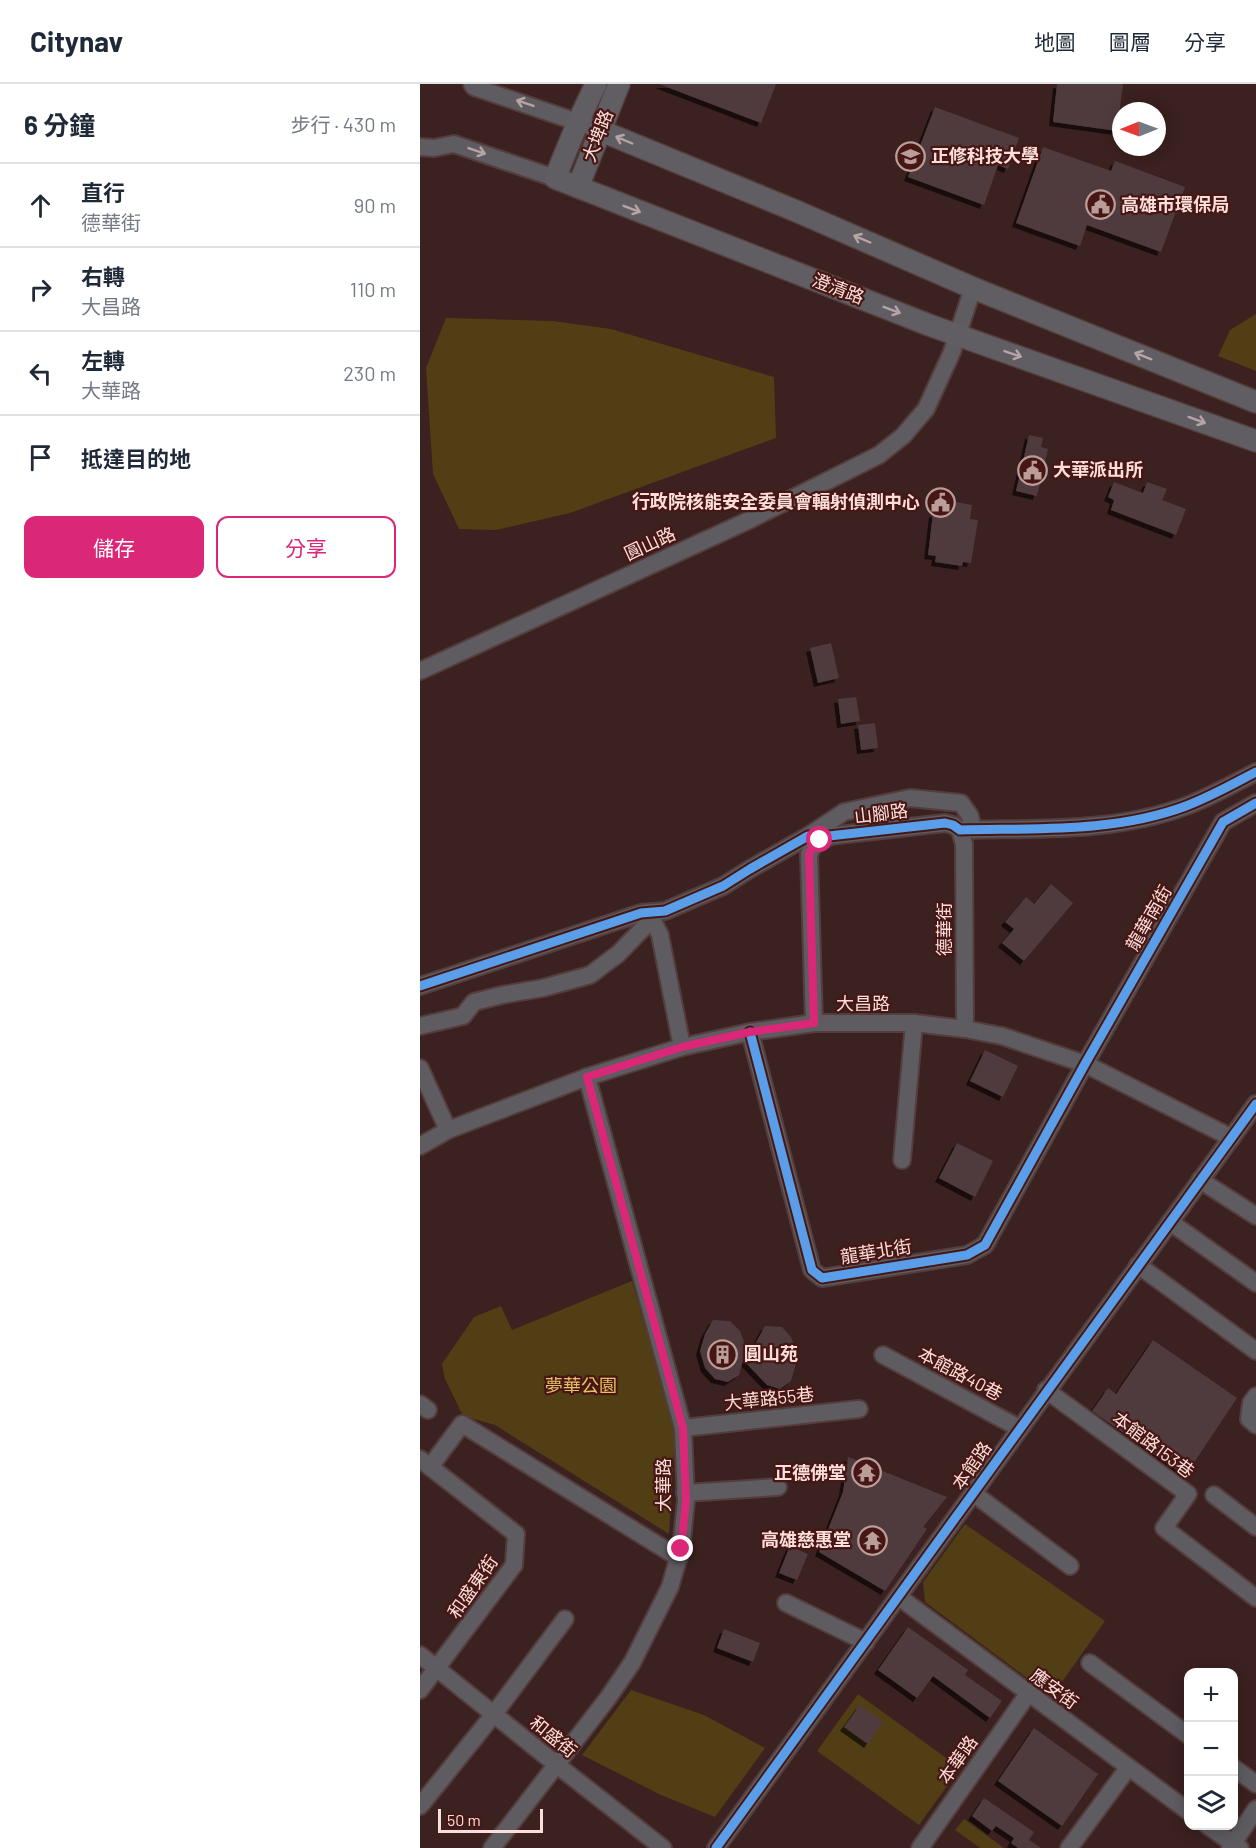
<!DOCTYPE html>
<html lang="zh-TW">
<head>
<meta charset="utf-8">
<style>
	body { margin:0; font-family:Barlow,"Noto Sans TC",sans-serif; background:#f2f2f3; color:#1f2937 }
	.controls { position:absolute; right:18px; bottom:18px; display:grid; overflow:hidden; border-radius:12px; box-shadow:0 3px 15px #0003 }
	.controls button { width:54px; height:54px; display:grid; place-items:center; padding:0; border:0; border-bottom:2px solid #e0e1e3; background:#fff; color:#1f2937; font:30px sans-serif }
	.compass { position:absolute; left:692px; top:18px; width:54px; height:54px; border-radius:50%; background:#fff; box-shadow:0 3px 15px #0003; rotate:269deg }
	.scale { position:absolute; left:18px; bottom:15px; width:105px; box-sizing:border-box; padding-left:6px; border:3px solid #fededa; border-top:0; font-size:16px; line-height:21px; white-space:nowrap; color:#fededa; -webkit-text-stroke:4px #461714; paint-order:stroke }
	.stop { position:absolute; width:18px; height:18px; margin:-14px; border:4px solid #db2777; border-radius:50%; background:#fff }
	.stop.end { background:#db2777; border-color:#fff; box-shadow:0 2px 6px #0008 }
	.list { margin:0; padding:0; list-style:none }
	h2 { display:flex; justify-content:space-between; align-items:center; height:78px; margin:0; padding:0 24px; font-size:26px }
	h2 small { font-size:20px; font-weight:400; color:#747a83 }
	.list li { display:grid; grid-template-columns:39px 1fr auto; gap:18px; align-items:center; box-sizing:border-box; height:84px; padding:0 24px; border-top:2px solid #e0e1e3 }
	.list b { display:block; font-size:22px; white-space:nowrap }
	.list p { margin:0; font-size:20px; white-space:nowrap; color:#747a83 }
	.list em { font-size:20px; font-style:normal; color:#747a83 }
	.actions { display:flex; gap:12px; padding:18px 24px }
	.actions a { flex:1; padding:14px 0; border:2px solid #db2777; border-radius:12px; text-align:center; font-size:21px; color:#db2777 }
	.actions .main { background:#db2777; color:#fff }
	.icon { flex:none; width:33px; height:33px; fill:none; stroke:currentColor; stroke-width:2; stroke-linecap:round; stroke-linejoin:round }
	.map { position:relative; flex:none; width:836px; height:1764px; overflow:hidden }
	header { display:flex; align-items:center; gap:36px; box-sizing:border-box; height:84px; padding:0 30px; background:#fff; border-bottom:2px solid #e0e1e3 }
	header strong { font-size:28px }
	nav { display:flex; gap:33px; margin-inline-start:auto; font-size:21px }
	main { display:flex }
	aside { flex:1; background:#fff }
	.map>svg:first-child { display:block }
</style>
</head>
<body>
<header>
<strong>Citynav</strong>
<nav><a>地圖</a><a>圖層</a><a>分享</a></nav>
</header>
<main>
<aside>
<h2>6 分鐘<small>步行 · 430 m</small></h2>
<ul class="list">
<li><svg class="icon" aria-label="ahead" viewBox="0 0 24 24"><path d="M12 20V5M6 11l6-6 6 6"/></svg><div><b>直行</b><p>德華街</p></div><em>90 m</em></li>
<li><svg class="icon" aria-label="right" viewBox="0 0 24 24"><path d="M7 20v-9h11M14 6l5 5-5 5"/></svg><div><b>右轉</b><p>大昌路</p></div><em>110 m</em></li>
<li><svg class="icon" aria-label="left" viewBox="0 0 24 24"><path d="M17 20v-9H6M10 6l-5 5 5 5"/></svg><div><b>左轉</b><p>大華路</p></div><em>230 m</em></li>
<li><svg class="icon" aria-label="arrive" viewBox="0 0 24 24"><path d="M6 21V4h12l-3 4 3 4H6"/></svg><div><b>抵達目的地</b></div></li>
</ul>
<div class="actions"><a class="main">儲存</a><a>分享</a></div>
</aside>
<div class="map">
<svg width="836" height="1764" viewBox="0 0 836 1764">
	<defs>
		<filter id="shadow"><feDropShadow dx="-4" dy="4" stdDeviation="0" flood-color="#0009"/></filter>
	</defs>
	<rect width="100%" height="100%" fill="#3b211f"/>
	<g fill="#513e15">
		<path d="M 836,230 L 836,287 L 798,272 L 810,246 Z"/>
		<path d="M 26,234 L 133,237 L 191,245 L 354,293 L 356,354 L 150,429 L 76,446 L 39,445 L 13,390 L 6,284 Z"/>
		<path d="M 212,1197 L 255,1348 L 249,1450 L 75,1341 L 43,1332 L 25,1295 L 22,1280 L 54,1233 L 81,1222 L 92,1246 Z"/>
		<path d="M 545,1440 L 685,1537 L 637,1605 L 623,1606 L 505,1518 L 503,1498 Z"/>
		<path d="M 211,1606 L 284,1631 L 345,1664 L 295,1733 L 241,1711 L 162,1671 Z"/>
		<path d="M 438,1610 L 540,1684 L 499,1741 L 397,1667 Z"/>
		<path d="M 544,1735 L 584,1764 L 560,1764 L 535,1746 Z"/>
	</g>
	<g fill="#503b3c" filter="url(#shadow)">
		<path d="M 239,0 L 356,0 L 341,39 Z"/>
		<path d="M 637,0 L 703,0 L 697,47 L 633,38 Z"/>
		<path d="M 515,23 L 599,54 L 588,85 L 578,81 L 564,121 L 488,93 Z"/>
		<path d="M 623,63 L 691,87 L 695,77 L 765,103 L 741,168 L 667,141 L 660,162 L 596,139 Z"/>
		<path d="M 609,351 L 623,354 L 621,363 L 628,365 L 617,412 L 596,407 Z"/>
		<path d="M 694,398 L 723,409 L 727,398 L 747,405 L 742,416 L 766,425 L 756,451 L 691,426 L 694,416 L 688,413 Z"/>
		<path d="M 525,416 L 552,421 L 550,435 L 558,436 L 551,479 L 543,478 L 542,482 L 515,478 L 516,472 L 508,471 L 513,429 L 523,430 Z"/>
		<path d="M 411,559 L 419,594 L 398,599 L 390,564 Z"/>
		<path d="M 436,613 L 440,637 L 421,640 L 418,615 Z"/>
		<path d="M 455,639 L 458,664 L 441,666 L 438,641 Z"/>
		<path d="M 631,800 L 653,819 L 604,877 L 582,859 L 594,845 L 585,838 L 606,813 L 614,820 Z"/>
		<path d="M 565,966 L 598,982 L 583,1013 L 550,997 Z"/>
		<path d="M 537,1059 L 573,1077 L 555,1113 L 519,1094 Z"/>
		<path d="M 293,1236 L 310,1237 L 320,1247 L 329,1271 L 345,1242 L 362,1243 L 371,1253 L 375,1263 L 376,1279 L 371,1297 L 360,1305 L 347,1301 L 323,1276 L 319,1291 L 308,1298 L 295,1295 L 285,1284 L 280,1267 L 285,1250 Z"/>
		<path d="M 733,1256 L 817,1314 L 765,1392 L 672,1327 L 688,1304 L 696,1310 Z"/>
		<path d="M 428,1373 L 527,1413 L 503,1443 L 507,1445 L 465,1507 L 399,1468 L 423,1408 Z"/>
		<path d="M 370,1462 L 388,1470 L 377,1496 L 359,1489 Z"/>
		<path d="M 488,1543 L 548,1586 L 545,1591 L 582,1617 L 570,1634 L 513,1592 L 497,1614 L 458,1586 Z"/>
		<path d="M 304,1545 L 340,1559 L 333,1578 L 297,1564 Z"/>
		<path d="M 440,1621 L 463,1638 L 448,1660 L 424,1643 Z"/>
		<path d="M 614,1644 L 678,1690 L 642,1742 L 578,1697 Z"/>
		<path d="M 564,1714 L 614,1748 L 609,1756 L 621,1764 L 598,1764 L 591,1759 L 594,1754 L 576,1742 L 572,1747 L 552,1732 Z"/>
	</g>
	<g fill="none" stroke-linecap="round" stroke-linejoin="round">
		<defs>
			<g id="minor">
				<path d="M 52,0 L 54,3 L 169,42"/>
				<path d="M 0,63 L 14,64 L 34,60 L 135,94"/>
				<path d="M 0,587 L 325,438 L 459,371 L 483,352 L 506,325 L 532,268 L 553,204"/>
				<path d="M 540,746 L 544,760 L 545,945"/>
				<path d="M 388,752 L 424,728 L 490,714 L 541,719 L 550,732 L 553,746"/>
				<path d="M 223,830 L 232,835 L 240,851 L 262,963"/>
				<path d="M 0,902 L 221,829 L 245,827 L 303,802 L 330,785 L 388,752 L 409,752 L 525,739 L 533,741 L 540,746 C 615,744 694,749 766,722 C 790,713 813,700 836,688"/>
				<path d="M 394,939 L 389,770 L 394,761 L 408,753"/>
				<path d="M 0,942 L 43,932 L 54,918 L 82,911 L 123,904 L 170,891 L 198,870 L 232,835"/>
				<path d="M 330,948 L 392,1186 L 402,1194 L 547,1171 L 565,1161 L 665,980 L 803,738 L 836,719"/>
				<path d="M 0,984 L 28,1046"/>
				<path d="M 0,1062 L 28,1046 L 167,993 L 262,963 L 330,948 L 394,939 L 494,939 L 545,945 L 582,952 L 665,980 L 812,1054"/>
				<path d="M 482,1076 L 494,939"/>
				<path d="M 780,1096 L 836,1132"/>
				<path d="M 750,1138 L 836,1199"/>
				<path d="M 718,1181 L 836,1267"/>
				<path d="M 463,1271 L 599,1344"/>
				<path d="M 626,1306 L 768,1410 L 744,1444 L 836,1514"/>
				<path d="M 836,1312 L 831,1319 L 829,1335 L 836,1341"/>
				<path d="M 0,1320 L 8,1326"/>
				<path d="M 263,1344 L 439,1325"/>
				<path d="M 0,1375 L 96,1450 L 94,1481 L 0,1606"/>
				<path d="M 10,1383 L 42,1340 L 259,1474"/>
				<path d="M 265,1409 L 358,1403"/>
				<path d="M 553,1409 L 650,1482"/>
				<path d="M 794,1411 L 836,1443"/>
				<path d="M 479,1513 L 768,1727"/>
				<path d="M 366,1519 L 446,1558"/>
				<path d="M 0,1571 L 137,1681 L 243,1764"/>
				<path d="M 670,1579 L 768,1651"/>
				<path d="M 814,1684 L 836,1700"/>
				<path d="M 0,1722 L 74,1630 L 145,1535"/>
				<path d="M 788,1742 L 820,1764"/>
				<path d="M 72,1764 L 188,1614 L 212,1579 L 250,1503 L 261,1465 L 266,1417 L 263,1344 L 167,993"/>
				<path d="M 296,1764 C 476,1516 655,1267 836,1020"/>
				<path d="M 500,1764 L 608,1610"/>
				<path d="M 649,1764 L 708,1684"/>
				<path d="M 810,1764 L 836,1725"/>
			</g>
			<g id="major">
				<path d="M 176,0 L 158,38 L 135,94 L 509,241 L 836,357"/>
				<path d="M 179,46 L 376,127 L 553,204 L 836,318"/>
				<path d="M 158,103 L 199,0"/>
			</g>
		</defs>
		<use href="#minor" stroke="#543d3c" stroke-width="20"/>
		<use href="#major" stroke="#543d3c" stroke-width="24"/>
		<use href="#minor" stroke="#5e5c60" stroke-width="16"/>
		<use href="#major" stroke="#605d63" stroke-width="21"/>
		<defs>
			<g id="cycleway">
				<path d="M 0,902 L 221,829 L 245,827 L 303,802 L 330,785 L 388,752 L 409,752 L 525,739 L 533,741 L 540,746 C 615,744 694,749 766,722 C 790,713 813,700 836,688"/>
				<path d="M 330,948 L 392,1186 L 402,1194 L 547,1171 L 565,1161 L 665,980 L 803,738 L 836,719"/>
				<path d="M 296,1764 C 476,1516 655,1267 836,1020"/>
			</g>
		</defs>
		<use href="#cycleway" stroke="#461714" stroke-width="13"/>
		<use href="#cycleway" stroke="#5a9eea" stroke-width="9"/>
	</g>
	<defs><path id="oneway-shaft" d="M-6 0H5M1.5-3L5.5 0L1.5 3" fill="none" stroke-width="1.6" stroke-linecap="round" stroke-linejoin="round" transform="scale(1.5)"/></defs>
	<g stroke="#b6a4a3">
		<use href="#oneway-shaft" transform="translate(105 19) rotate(-161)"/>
		<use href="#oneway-shaft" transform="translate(57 67) rotate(19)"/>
	</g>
	<g stroke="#b7a4a4">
		<use href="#oneway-shaft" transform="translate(204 56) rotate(-157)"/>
		<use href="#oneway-shaft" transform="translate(212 125) rotate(21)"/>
		<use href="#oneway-shaft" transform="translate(442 155) rotate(-157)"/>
		<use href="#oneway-shaft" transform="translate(472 226) rotate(21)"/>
		<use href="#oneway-shaft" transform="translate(593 270) rotate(19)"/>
		<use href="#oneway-shaft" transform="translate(723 272) rotate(-158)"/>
		<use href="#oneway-shaft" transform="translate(777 336) rotate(20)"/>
	</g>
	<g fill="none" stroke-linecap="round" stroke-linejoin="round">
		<path stroke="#db2777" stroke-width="8" d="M 261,1465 L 266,1417 L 263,1344 L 167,993 L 262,963 L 330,948 L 394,939 L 389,770 L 394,760 L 400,756"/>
	</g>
	<defs>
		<symbol id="university-ring" viewBox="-11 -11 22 22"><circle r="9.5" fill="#461714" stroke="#ba9c99" stroke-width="1.5"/><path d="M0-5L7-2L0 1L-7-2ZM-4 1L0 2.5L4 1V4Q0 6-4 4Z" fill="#ba9c99"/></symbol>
		<symbol id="civic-ring" viewBox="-11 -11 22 22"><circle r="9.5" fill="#461714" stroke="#ba9c99" stroke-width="1.5"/><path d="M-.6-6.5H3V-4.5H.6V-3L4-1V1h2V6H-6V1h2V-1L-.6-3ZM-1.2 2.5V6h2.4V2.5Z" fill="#ba9c99"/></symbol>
		<symbol id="building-ring" viewBox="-11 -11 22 22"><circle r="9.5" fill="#461714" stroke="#ba9c99" stroke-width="1.5"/><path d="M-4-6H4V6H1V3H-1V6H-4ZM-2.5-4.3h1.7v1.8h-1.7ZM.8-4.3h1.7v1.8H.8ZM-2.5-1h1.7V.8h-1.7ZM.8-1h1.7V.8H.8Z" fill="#ba9c99"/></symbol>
		<symbol id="temple-ring" viewBox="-11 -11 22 22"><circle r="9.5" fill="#461714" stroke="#ba9c99" stroke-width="1.5"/><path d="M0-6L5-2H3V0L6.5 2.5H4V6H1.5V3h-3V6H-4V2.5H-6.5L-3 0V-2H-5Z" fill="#ba9c99"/></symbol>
	</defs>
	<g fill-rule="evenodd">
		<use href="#university-ring" x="474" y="56" width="33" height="33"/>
		<use href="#civic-ring" x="664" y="104" width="33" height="33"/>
		<use href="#civic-ring" x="596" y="370" width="33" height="33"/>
		<use href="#civic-ring" x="504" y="402" width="33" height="33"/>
		<use href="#building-ring" x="286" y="1254" width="33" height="33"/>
		<use href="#temple-ring" x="430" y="1372" width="33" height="33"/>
		<use href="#temple-ring" x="436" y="1440" width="33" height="33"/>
	</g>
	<g text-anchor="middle" stroke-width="4.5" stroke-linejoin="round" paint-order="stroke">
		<g font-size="18" fill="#fededa" stroke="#461714">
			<text transform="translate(178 52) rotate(-69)" y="6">大埤路</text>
			<text transform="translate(418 205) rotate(21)" y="6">澄清路</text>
			<text transform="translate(230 460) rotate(-25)" y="6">圓山路</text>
			<text transform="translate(461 730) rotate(-7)" y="6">山腳路</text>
			<text transform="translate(729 834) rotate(-60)" y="6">龍華南街</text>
			<text transform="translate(525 845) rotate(-90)" y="6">德華街</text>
			<text x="443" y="926">大昌路</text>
			<text transform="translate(456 1168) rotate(-9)" y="6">龍華北街</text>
			<text transform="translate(540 1290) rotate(28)" y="6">本館路40巷</text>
			<text transform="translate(349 1315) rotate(-6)" y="6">大華路55巷</text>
			<text transform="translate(733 1361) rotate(37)" y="6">本館路153巷</text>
			<text transform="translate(552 1382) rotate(-55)" y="6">本館路</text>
			<text transform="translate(244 1401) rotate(-90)" y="6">大華路</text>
			<text transform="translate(53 1503) rotate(-55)" y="6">和盛東街</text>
			<text transform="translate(634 1605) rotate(36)" y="6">應安街</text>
			<text transform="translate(133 1653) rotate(39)" y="6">和盛街</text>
			<text transform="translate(538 1676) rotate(-55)" y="6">本華路</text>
		</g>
		<g font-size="18" font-weight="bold" fill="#fededa" stroke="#461714" text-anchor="start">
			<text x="511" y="78">正修科技大學</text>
			<text x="701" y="127">高雄市環保局</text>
			<text x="633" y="392">大華派出所</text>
			<text x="500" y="424" text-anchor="end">行政院核能安全委員會輻射偵測中心</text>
			<text x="324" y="1276">圓山苑</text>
			<text x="426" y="1395" text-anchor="end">正德佛堂</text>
			<text x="431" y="1462" text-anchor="end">高雄慈惠堂</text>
		</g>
		<g font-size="18" fill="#eac161" stroke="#461714">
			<text x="161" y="1308">夢華公園</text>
		</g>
	</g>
</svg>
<div class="controls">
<button>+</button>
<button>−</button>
<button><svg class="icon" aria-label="layers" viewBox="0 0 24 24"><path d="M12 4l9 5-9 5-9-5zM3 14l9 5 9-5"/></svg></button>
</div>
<svg class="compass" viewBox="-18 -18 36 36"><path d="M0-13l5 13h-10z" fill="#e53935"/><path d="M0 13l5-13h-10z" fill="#747a83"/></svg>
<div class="scale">50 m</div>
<div class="stop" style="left:400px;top:756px"></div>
<div class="stop end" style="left:261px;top:1465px"></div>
</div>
</main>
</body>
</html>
